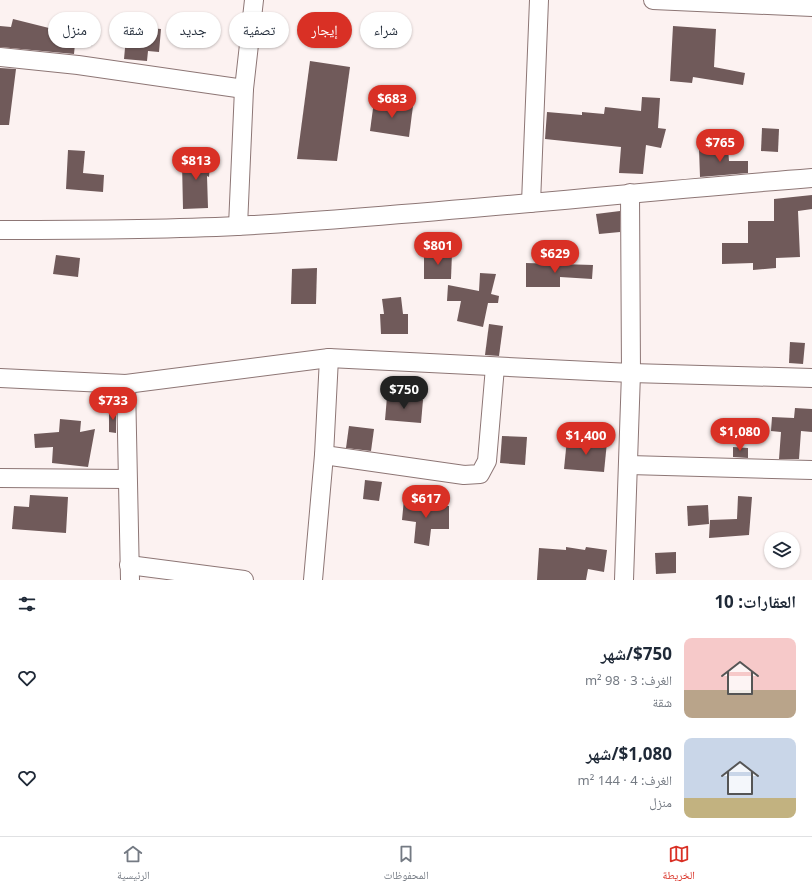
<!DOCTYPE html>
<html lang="ar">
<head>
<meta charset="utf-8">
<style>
  :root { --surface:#fff; --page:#f2f2f3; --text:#1f2937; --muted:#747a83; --line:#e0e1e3; --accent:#d93025 }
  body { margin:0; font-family:"Noto Sans","Noto Naskh Arabic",sans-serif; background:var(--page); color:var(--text); direction:rtl; height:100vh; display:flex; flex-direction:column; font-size:15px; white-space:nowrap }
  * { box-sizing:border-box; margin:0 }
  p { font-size:13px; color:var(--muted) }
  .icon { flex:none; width:22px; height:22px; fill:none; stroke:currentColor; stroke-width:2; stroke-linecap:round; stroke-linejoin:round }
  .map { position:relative; height:580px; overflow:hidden; direction:ltr }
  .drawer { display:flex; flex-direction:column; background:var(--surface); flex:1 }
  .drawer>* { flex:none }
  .banner { position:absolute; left:12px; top:12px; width:400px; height:36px; direction:rtl; display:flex; gap:8px }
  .buttons { position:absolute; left:764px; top:532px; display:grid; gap:8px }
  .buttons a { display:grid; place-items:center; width:36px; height:36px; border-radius:50%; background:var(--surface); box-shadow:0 1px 3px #0004; font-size:20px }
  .price { position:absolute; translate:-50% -34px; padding:0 9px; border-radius:14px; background:var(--accent); color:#fff; font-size:13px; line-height:26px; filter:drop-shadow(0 1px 2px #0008) }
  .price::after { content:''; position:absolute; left:50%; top:24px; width:12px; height:9px; margin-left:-6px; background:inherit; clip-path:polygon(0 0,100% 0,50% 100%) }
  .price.current { background:#222; color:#fff }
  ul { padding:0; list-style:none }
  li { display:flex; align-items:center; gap:12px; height:100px; padding:0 16px }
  li span { display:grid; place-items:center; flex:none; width:112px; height:80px; border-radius:8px; color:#555 }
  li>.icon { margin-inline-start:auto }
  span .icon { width:48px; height:48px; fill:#fffc; stroke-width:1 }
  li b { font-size:17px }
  h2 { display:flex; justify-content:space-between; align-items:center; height:48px; padding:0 16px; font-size:17px }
  .tag { padding:0 14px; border-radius:18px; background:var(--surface); box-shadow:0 1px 3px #0004; font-size:14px; line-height:36px }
  .tag.current { background:var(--accent); color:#fff }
  .tabs { display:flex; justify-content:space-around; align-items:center; height:56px; border-top:1px solid var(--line); background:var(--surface); font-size:11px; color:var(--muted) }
  .tabs a { display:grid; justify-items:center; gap:2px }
  .tabs .current { color:var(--accent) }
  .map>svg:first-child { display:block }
</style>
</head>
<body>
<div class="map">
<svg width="812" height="580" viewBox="0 0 812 580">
  <rect width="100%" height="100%" fill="#fcf2f1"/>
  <g fill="#705a5a">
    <polygon points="13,19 69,33 71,21 95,24 92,46 75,44 74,54 0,47 0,26 11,27"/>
    <polygon points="127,26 161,29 159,52 148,51 147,61 124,59"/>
    <polygon points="673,26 716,29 714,67 745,73 743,85 693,77 692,83 670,81"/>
    <polygon points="310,61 350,67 337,161 297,159"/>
    <polygon points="0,68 16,69 9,125 0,125"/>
    <polygon points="642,97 660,98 658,128 666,129 661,148 646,145 643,174 619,173 621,147 545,139 547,112 582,115 582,112 604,114 605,107 641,111"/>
    <polygon points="374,101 413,106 409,137 370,131"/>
    <polygon points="762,128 779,129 778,152 761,151"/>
    <polygon points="728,148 729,161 748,161 748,173 700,177 699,149"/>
    <polygon points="68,150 85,151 83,173 104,175 103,192 66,189"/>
    <polygon points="195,150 211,152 209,177 207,176 208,208 183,209 182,163 194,163"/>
    <polygon points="812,195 812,209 798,211 800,257 776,258 776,268 753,270 753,263 722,264 722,243 748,243 748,221 774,221 774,199"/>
    <polygon points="620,211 620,232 599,234 596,214"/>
    <polygon points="424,253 452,253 451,279 424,279"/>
    <polygon points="56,255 80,258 78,277 53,274"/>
    <polygon points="526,263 593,265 592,279 560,277 560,287 526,287"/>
    <polygon points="317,268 316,304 291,304 292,269"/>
    <polygon points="480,273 496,274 491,294 499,296 498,303 488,303 483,327 457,321 461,301 447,301 448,285 479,291"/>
    <polygon points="401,297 403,314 408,314 408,334 381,334 380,314 384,314 382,299"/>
    <polygon points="489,324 503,326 499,356 485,355"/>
    <polygon points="790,342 805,343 803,364 789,363"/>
    <polygon points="387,397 423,400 421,423 385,420"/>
    <polygon points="795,408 812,409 812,432 801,431 799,459 779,459 781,432 771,431 772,417 794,418"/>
    <polygon points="109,410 116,410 116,433 109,432"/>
    <polygon points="60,419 81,421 80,432 95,429 88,467 52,463 53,447 35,448 34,434 59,432"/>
    <polygon points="349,426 374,429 371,451 346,448"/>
    <polygon points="502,436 527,437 525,465 500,463"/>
    <polygon points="567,439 607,442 604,472 564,469"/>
    <polygon points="733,447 748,448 748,458 733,457"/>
    <polygon points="365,480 382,482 379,501 363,499"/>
    <polygon points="30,495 68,497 66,533 12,529 14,506 29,507"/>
    <polygon points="738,496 752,497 749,535 709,538 710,520 737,519"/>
    <polygon points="404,499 437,503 437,506 449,506 449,529 431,529 429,546 414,543 416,522 402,520"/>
    <polygon points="708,505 709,524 688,526 687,506"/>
    <polygon points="566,547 585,550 586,547 607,550 604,572 588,569 586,580 537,580 539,548 566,550"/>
    <polygon points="676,552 676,573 656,574 655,553"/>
  </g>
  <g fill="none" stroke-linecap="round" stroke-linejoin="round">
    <defs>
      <g id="minor">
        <polyline points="653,0 812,7"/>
        <polyline points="0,57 78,65 244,89"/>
        <polyline points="531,203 539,0"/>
        <polyline points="238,226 244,89 254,0"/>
        <path d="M0 230C79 230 158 230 237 226 429 215 620 193 812 178"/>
        <polyline points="0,378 126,384 329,358 631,373 812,378"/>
        <polyline points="126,384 130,580"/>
        <polyline points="324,455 464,475 480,474 487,461 495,367"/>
        <polyline points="629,465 812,470"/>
        <polyline points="0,478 127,479"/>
        <polyline points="129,565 244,580"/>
        <polyline points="313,580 324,455 329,358"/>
        <polyline points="624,580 631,373 630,193"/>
      </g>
    </defs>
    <use href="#minor" stroke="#8d7675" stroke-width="20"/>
    <use href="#minor" stroke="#fff" stroke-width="18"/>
  </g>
</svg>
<div class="buttons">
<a><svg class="icon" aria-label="layers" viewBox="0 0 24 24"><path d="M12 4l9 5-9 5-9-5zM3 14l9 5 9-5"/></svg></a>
</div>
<b class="price" style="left:392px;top:119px">$683</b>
<b class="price" style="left:720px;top:163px">$765</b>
<b class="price" style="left:196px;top:181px">$813</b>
<b class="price" style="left:438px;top:266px">$801</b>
<b class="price" style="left:555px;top:274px">$629</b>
<b class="price current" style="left:404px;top:410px">$750</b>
<b class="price" style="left:113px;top:421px">$733</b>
<b class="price" style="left:740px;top:452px">$1,080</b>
<b class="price" style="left:586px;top:456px">$1,400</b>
<b class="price" style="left:426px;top:519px">$617</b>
<div class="banner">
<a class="tag">شراء</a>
<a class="tag current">إيجار</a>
<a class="tag">تصفية</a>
<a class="tag">جديد</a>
<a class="tag">شقة</a>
<a class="tag">منزل</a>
</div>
</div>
<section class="drawer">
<h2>العقارات: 10<svg class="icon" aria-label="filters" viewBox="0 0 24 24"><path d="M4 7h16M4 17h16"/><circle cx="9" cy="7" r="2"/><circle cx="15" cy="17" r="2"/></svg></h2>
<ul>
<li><span style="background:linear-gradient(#f6c9c9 65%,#b9a48a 0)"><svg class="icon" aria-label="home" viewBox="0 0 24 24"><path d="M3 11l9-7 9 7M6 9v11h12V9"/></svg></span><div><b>$750/شهر</b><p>الغرف: 3 · 98 m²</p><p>شقة</p></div><svg class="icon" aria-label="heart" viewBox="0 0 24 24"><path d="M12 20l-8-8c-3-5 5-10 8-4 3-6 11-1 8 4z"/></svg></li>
<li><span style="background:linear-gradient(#c9d6e8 75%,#c2b280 0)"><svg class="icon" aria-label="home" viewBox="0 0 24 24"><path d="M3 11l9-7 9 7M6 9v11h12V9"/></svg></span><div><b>$1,080/شهر</b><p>الغرف: 4 · 144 m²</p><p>منزل</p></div><svg class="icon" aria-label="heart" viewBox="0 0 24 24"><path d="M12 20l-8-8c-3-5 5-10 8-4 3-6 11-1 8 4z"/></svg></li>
</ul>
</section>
<nav class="tabs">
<a class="current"><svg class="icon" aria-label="map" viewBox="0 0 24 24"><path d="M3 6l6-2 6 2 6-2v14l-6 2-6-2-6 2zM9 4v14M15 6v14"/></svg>الخريطة</a>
<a><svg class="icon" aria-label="saved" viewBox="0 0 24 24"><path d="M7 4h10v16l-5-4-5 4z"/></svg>المحفوظات</a>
<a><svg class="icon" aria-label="home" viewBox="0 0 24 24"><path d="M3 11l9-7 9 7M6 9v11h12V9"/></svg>الرئيسية</a>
</nav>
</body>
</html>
